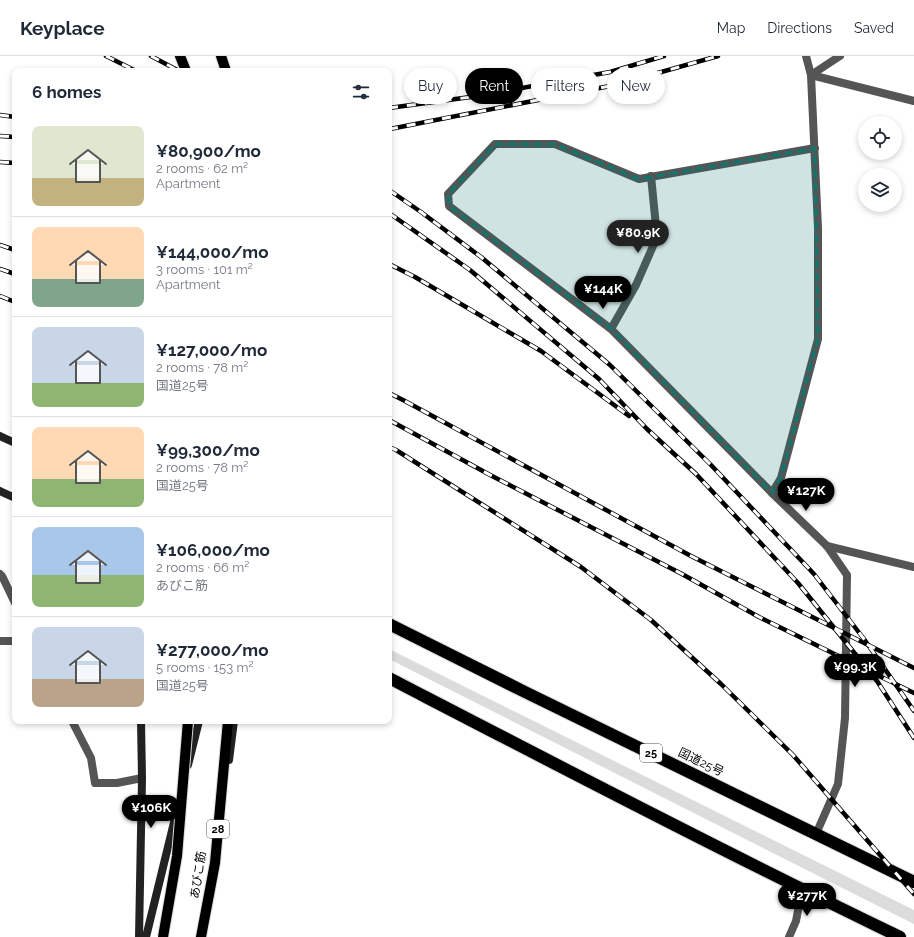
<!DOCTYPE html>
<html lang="en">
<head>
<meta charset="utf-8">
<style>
  :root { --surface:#fff; --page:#f2f2f3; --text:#1f2937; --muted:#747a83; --line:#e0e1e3; --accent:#000 }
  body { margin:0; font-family:Raleway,"Noto Sans JP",sans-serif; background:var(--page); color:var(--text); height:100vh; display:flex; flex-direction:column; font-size:15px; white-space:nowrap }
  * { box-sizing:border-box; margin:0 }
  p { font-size:13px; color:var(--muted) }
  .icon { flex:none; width:22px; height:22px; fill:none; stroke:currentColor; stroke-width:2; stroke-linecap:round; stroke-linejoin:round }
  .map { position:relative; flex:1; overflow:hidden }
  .details { position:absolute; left:12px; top:12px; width:380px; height:656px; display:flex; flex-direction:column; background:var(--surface); border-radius:8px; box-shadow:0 2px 6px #0003 }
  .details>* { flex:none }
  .guide { position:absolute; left:404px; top:12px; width:380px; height:36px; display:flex; gap:8px }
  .controls { position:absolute; left:858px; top:60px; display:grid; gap:8px }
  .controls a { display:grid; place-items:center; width:44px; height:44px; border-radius:50%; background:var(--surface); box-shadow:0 2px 6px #0003; font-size:20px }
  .price { position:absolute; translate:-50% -34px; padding:0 9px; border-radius:14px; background:var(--accent); color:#fff; font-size:13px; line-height:26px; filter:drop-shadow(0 1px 2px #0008) }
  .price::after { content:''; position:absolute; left:50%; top:24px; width:12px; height:9px; margin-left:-6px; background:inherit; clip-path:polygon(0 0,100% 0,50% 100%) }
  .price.selected { background:#222; color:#fff }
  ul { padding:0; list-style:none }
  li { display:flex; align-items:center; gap:12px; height:100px; padding:0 20px }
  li+li { border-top:1px solid var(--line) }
  li span { display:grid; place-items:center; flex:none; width:112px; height:80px; border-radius:8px; color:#555 }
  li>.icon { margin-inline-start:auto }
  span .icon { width:48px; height:48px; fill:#fffc; stroke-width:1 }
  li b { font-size:17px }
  h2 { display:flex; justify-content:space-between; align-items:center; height:48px; padding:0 20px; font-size:17px }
  .tag { padding:0 14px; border-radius:18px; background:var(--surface); box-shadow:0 2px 6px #0003; font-size:14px; line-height:36px }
  .tag.selected { background:var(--accent); color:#fff }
  header { display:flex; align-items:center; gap:24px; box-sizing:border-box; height:56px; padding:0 20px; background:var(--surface); border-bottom:1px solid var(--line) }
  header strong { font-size:19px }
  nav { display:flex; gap:22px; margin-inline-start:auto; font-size:14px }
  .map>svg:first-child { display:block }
</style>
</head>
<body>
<header>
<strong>Keyplace</strong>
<nav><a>Map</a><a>Directions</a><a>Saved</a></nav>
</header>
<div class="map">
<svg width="914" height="881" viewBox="0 0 914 881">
  <rect width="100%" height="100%" fill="#fff"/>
  <polygon fill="#dcdcdc" points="389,593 914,854 914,868 882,852 389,603"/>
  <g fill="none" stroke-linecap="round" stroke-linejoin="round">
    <defs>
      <g id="primary">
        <polyline points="180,0 186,15"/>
        <polyline points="221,0 226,15"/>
        <polyline points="201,881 215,807 228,665"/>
      </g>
      <g id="highway">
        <polyline points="389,568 525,636 914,826"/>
        <path d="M389 622C559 710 728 798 900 881"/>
      </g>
    </defs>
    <use href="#primary" stroke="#dbdbdb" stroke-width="12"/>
    <use href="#highway" stroke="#dbdbdb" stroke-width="14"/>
    <polyline stroke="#555" stroke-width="8" points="0,585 15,585"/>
    <g stroke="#555" stroke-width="8">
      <polyline points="806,0 811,19 914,45"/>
      <polyline points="815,92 639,123 555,88 495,88 448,138 449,150 611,273 772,437 781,422 818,283 818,172 811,19 840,0"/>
      <polyline points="611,273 636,229 657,181 651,120"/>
      <polyline points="772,437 827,490 847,519 845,662 838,728 816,778"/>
      <polyline points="827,490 914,511"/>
      <polyline points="0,518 2,520 15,547"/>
      <polyline points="72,665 91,702 95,727 117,727 142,722"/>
      <polyline points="789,881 796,865 802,833"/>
    </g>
    <g stroke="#222" stroke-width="8">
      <polyline points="0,380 15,387"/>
      <polyline points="0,435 15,442"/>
      <polyline points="229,704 234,665"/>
      <polyline points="188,709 199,665"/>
      <polyline points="139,881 142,722 141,665"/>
      <polyline points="146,881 178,750"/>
    </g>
    <use href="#primary" stroke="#000" stroke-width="10"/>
    <use href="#highway" stroke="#000" stroke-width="12"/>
    <defs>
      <g id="rail">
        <polyline points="106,0 136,15"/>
        <polyline points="151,0 179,15"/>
        <polyline points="389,52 478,40 610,16 664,0"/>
        <polyline points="0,59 15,61"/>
        <polyline points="389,73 395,72 615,29 718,0"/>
        <polyline points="0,80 15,81"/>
        <polyline points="0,106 15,107"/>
        <polyline points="389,134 421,156 481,201 610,309 711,409 814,518 864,583 914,655"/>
        <polyline points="389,157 470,214 599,323 647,373 696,418 798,527 877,625 914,682"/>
        <polyline points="0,189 15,194"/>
        <polyline points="389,208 415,221 541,295 629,360"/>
        <polyline points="0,213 15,218"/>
        <polyline points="0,240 15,246"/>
        <polyline points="389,337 403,344 691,500 914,612"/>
        <polyline points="389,364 492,420 682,518 759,561 914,637"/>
        <polyline points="389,391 396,394 581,511 651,564 721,628 793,699 914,838"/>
      </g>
    </defs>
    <use href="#rail" stroke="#000" stroke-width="4.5"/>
    <use href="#rail" stroke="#fff" stroke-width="3" stroke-dasharray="9" stroke-linecap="butt"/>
    <defs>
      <polyline id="primary-bridge" points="163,881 177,800 188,665"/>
    </defs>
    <use href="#primary-bridge" stroke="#dbdbdb" stroke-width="12" stroke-linecap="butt"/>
    <use href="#primary-bridge" stroke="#000" stroke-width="10"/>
  </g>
  <path fill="#0f766e" fill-opacity="0.2" stroke="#0f766e" stroke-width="3" stroke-dasharray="8 5" stroke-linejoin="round" d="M495 88H555L639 123 815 92 818 283 781 422 772 437 611 273 449 150 448 138Z"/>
  <g text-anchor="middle" stroke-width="3" stroke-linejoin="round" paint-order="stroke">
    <g fill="#fff" stroke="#4c4c4c" stroke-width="1">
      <rect x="640" y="688" width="22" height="18" rx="3"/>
      <rect x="207" y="764" width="22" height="18" rx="3"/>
    </g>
    <g font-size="11" font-weight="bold" fill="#000">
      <text x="651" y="701">25</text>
      <text x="218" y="777">28</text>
    </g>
    <g font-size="12" fill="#000" stroke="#fff">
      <text transform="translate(701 706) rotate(26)" y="4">国道25号</text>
      <text transform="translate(198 819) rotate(-81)" y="4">あびこ筋</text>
    </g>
  </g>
</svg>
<div class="controls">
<a><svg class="icon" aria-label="locate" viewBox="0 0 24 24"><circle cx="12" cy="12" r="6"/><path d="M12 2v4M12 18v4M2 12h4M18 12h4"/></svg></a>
<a><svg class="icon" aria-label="layers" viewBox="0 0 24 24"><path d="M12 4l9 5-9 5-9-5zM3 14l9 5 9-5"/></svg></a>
</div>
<b class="price selected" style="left:638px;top:198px">¥80.9K</b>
<b class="price" style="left:603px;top:254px">¥144K</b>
<b class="price" style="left:806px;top:456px">¥127K</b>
<b class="price" style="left:855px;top:632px">¥99.3K</b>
<b class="price" style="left:151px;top:773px">¥106K</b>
<b class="price" style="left:807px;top:861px">¥277K</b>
<div class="guide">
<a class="tag">Buy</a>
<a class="tag selected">Rent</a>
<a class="tag">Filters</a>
<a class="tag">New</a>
</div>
<section class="details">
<h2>6 homes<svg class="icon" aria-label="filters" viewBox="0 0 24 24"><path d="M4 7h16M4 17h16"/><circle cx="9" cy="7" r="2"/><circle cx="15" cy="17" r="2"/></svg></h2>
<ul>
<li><span style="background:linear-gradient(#dfe7d0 65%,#c2b280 0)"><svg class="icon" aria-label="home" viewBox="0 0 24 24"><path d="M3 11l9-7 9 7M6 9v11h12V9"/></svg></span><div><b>¥80,900/mo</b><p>2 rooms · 62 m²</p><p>Apartment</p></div></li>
<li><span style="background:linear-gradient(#ffd9b3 65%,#7fa58c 0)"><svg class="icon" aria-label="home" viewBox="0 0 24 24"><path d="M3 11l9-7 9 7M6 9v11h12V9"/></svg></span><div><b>¥144,000/mo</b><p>3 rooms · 101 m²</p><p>Apartment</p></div></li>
<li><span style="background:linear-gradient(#c9d6e8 70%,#8fb573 0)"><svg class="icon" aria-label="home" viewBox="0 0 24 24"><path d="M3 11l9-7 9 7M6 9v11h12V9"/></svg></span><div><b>¥127,000/mo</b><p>2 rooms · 78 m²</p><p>国道25号</p></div></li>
<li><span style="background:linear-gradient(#ffd9b3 65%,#8fb573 0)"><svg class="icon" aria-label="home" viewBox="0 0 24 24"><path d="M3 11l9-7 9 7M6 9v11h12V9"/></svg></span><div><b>¥99,300/mo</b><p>2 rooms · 78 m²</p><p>国道25号</p></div></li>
<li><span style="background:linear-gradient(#a9c7e8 60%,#8fb573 0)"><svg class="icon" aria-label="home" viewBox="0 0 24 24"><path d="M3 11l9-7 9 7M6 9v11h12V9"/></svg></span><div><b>¥106,000/mo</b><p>2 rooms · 66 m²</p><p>あびこ筋</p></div></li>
<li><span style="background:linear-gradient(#c9d6e8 65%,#b9a48a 0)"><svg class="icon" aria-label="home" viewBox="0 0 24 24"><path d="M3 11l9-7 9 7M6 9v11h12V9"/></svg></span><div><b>¥277,000/mo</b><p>5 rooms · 153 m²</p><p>国道25号</p></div></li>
</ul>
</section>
</div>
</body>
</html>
